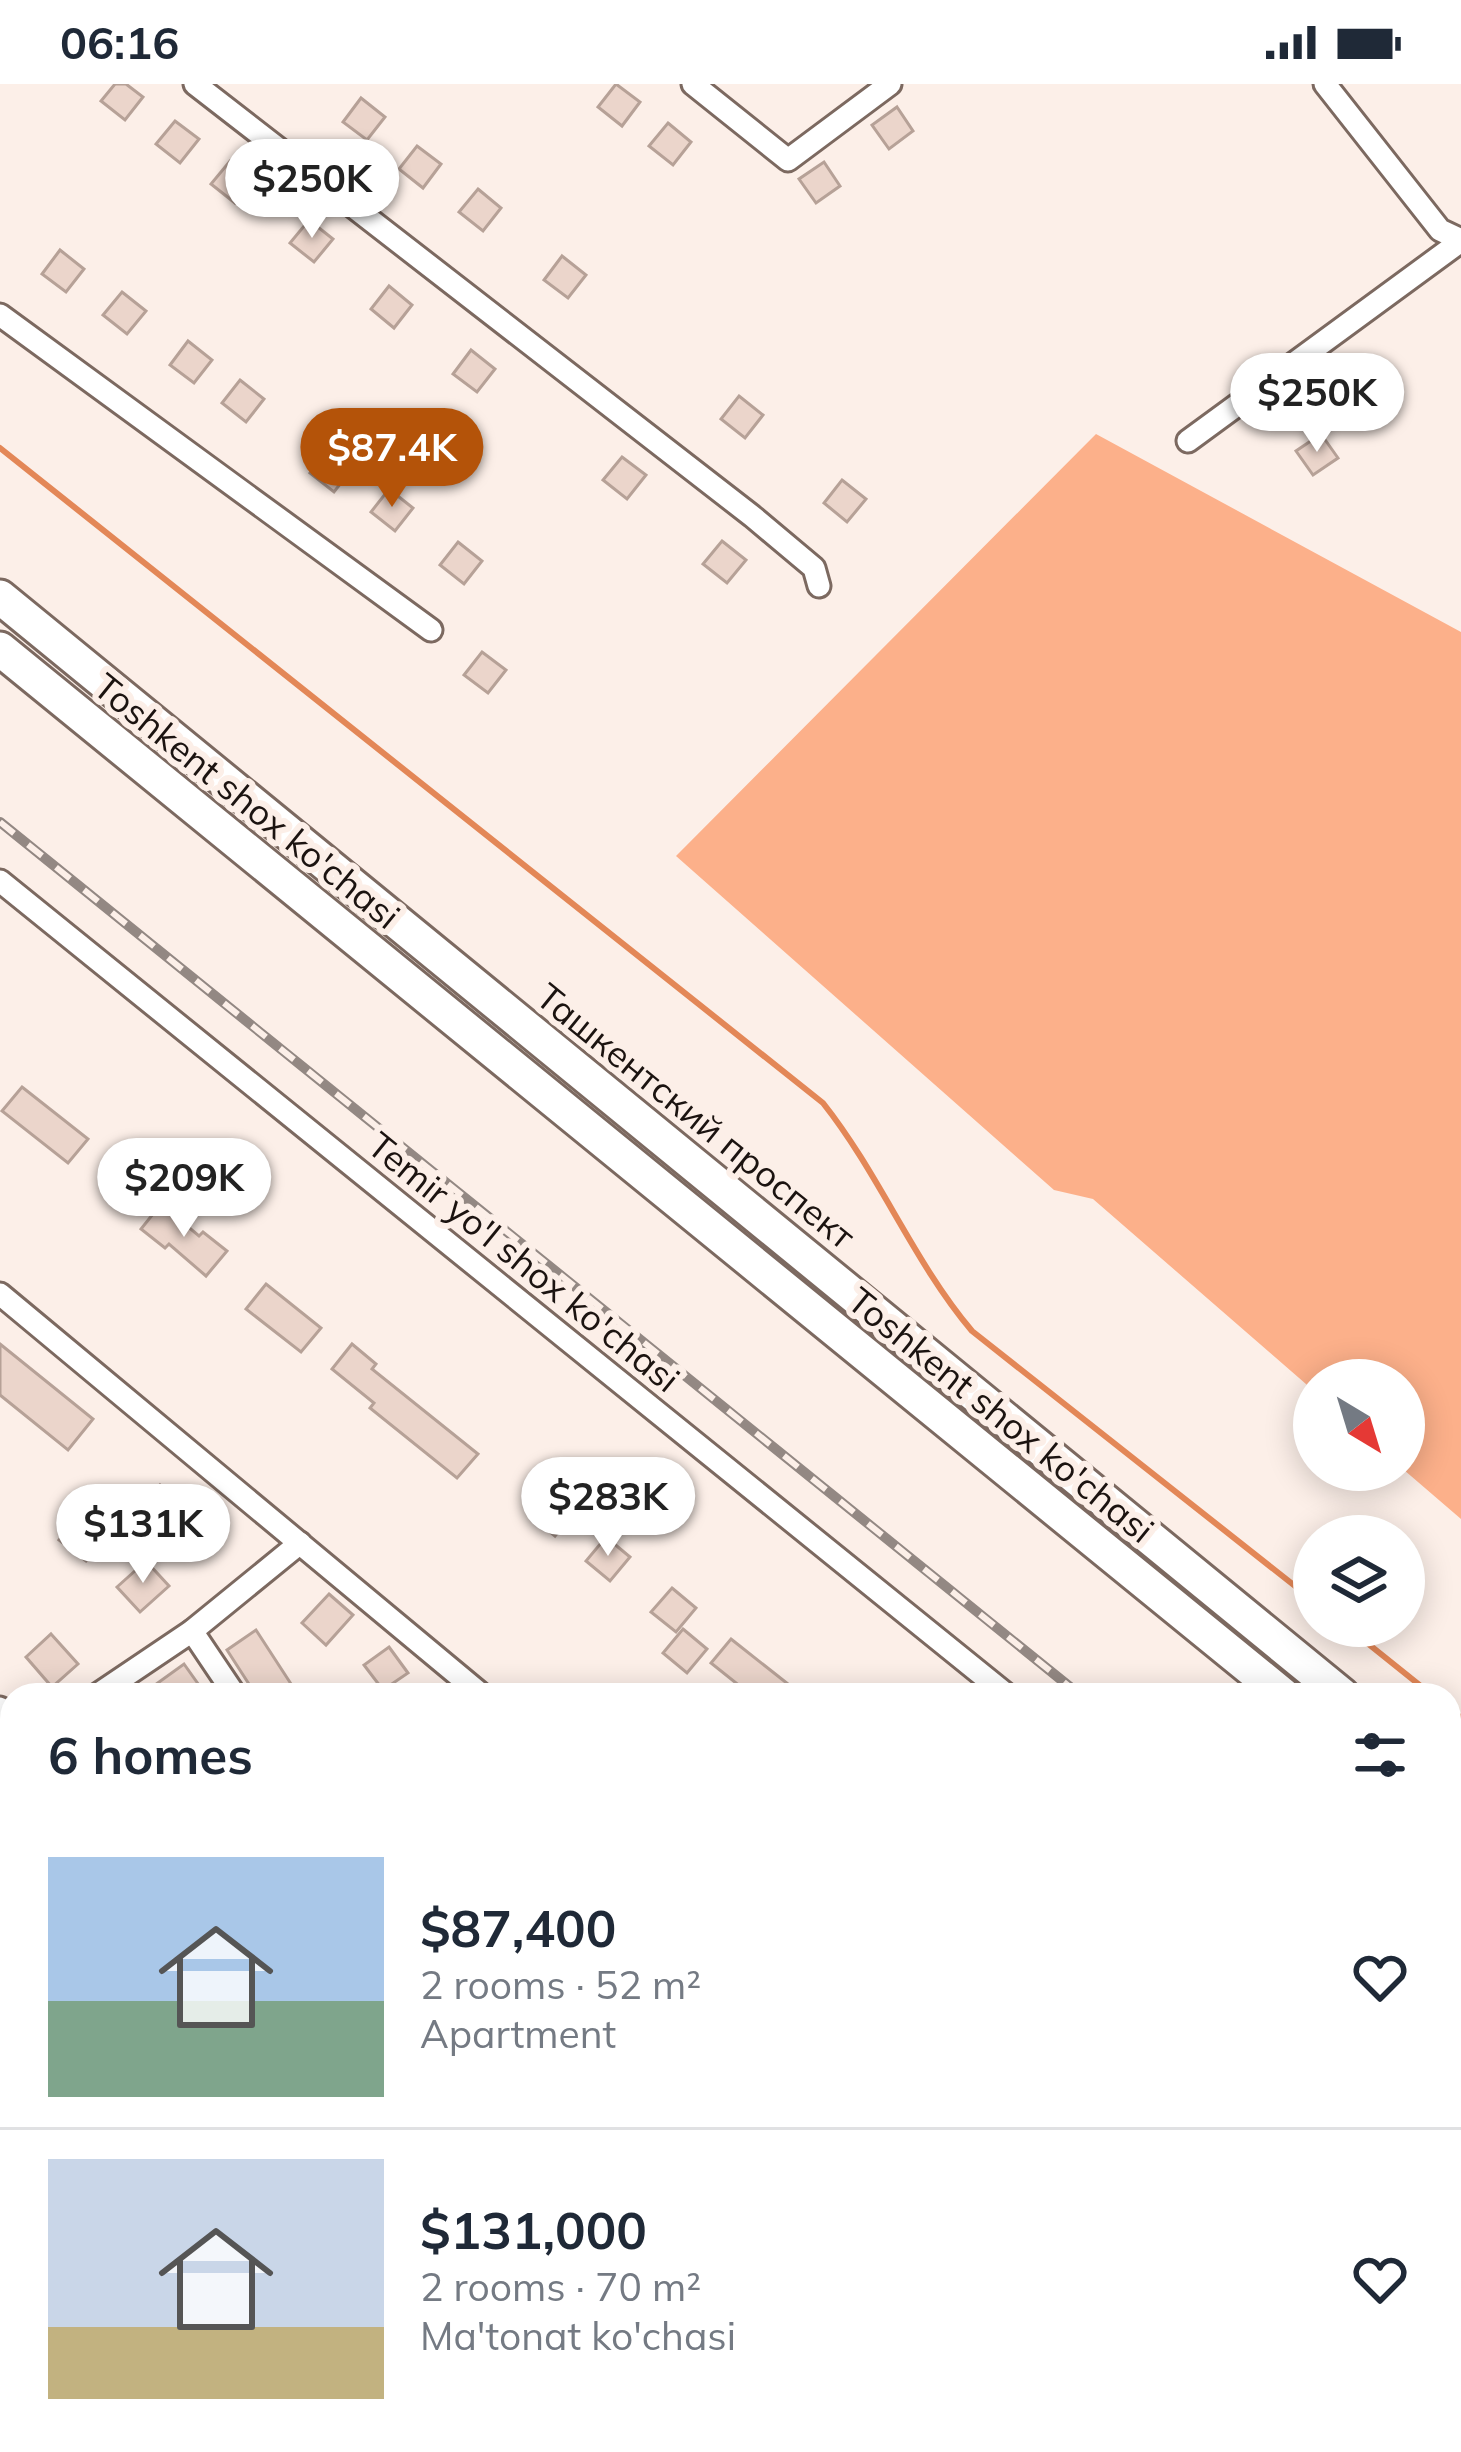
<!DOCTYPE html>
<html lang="en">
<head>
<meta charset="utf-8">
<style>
  :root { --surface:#fff; --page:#f2f2f3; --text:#1f2937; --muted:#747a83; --line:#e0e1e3; --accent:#b45309 }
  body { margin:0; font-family:Mulish,sans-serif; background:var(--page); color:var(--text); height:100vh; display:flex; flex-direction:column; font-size:45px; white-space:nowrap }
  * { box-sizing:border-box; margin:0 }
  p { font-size:39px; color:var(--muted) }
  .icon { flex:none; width:66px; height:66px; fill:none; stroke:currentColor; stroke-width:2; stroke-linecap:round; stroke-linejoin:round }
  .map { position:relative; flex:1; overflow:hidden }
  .sheet { position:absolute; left:0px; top:1599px; width:1461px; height:771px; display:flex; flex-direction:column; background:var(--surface); border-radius:36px 36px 0 0; box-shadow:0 6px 30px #0003 }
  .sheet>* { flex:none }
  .needle { width:78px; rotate:142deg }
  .tools { position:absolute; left:1293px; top:1275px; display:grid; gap:24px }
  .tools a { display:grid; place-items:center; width:132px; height:132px; border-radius:50%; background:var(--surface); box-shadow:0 6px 30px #0003; font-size:60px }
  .price { position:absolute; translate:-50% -102px; padding:0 27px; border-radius:42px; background:#fff; color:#222; font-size:39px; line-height:78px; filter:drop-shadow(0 3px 6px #0008) }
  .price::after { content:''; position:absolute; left:50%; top:72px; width:36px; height:27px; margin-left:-18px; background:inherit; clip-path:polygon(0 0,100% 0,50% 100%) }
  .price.active { background:var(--accent); color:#fff }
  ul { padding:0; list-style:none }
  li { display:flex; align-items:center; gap:36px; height:300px; padding:0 48px }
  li+li { border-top:3px solid var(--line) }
  li span { display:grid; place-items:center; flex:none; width:336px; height:240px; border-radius:0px; color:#555 }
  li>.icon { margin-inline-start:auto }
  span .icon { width:144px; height:144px; fill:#fffc; stroke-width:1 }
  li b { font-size:51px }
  h2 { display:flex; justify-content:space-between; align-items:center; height:144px; padding:0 48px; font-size:51px }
  .status { display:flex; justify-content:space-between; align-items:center; height:84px; padding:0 60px; background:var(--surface); direction:ltr }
  .status svg { height:33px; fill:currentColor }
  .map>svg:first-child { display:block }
</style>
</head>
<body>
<div class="status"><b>06:16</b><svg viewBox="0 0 49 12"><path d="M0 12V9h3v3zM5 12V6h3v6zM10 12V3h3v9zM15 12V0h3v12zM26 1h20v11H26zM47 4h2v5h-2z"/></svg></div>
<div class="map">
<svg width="1461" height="2368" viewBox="0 0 1461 2368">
  <rect width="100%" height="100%" fill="#fcefe8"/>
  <polygon fill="#fcb08a" points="1096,350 1461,548 1461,1435 1404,1386 1404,1296 1314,1296 1314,1307 1093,1115 1054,1106 676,772"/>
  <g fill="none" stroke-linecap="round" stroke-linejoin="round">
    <g stroke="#e38757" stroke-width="6">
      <path d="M0 364 823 1019C880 1091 913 1177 972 1247L1314 1517"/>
      <polyline points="1346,1542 1432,1611"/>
      <polyline points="1449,1624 1461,1634"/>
    </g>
  </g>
  <g fill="#ebd5cb" stroke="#b6a197" stroke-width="3">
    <polygon points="115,0 126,0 143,13 125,36 101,17"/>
    <polygon points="616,0 640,18 622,42 598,23"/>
    <polygon points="361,14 385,33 367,56 343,38"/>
    <polygon points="897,23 913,47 889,65 872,41"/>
    <polygon points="175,37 199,55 180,79 156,60"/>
    <polygon points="668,39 691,58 673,81 649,62"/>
    <polygon points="417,62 441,80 423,104 399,85"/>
    <polygon points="230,77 253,95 235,119 211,100"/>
    <polygon points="824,78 840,102 816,119 799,95"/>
    <polygon points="478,105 501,124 483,147 459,128"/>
    <polygon points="309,136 333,155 314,178 290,159"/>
    <polygon points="60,166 84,185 66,208 42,190"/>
    <polygon points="562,172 586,191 568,214 544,196"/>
    <polygon points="389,202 412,221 394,244 371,225"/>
    <polygon points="122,208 146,227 127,250 103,231"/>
    <polygon points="188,257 212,276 194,299 170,281"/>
    <polygon points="471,266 495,285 477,308 453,290"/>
    <polygon points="240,296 264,315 246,338 222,319"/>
    <polygon points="739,312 763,331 745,354 721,335"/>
    <polygon points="1321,350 1338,374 1313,391 1296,367"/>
    <polygon points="328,366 352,385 334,408 310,389"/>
    <polygon points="622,373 646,391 627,415 603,396"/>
    <polygon points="842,396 866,415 847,438 824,419"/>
    <polygon points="389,405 413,424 395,447 371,428"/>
    <polygon points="722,457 746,476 727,499 703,480"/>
    <polygon points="458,458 482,477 464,500 440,481"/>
    <polygon points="482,568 506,586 488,609 464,591"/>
    <polygon points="22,1003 88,1055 68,1079 2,1027"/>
    <polygon points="161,1120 199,1152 203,1148 227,1167 206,1192 169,1160 165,1164 141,1145"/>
    <polygon points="266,1200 321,1244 301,1268 246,1225"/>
    <polygon points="0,1260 93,1335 68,1366 0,1311"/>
    <polygon points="352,1260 376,1280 372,1285 478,1370 457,1394 370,1324 374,1319 332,1285"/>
    <polygon points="160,1401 184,1425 158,1454 133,1430"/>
    <polygon points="551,1408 575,1427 555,1452 531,1432"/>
    <polygon points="84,1425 111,1446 86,1477 59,1456"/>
    <polygon points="606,1453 630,1473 610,1497 586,1477"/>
    <polygon points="146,1477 169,1502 140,1528 117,1503"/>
    <polygon points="672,1504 696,1524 676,1548 651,1528"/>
    <polygon points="329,1510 353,1531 326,1561 302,1539"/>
    <polygon points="683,1545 707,1565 687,1589 663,1569"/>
    <polygon points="256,1546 293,1603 280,1611 256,1611 227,1566"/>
    <polygon points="51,1550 78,1580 52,1603 26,1573"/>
    <polygon points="731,1555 788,1600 779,1611 751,1611 711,1579"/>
    <polygon points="389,1563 408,1589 383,1606 364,1581"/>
    <polygon points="184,1580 206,1611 141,1611"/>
  </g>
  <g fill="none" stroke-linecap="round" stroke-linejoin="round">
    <defs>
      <g id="minor">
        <polyline points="195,0 752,432 814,484 819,502"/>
        <polyline points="693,0 788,76 890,0"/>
        <polyline points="1325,0 1440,146 1461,156"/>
        <polyline points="0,231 431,546"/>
        <polyline points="1188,357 1461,157"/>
        <polyline points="0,797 1007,1611"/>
        <polyline points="0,1210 482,1611"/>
        <polyline points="192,1547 235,1611"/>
        <polyline points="97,1611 192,1547 300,1459"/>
        <polyline points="0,1624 12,1641"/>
        <polyline points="0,1656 12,1654"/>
        <polyline points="1449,1969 1461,1978"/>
        <polyline points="0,2040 12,2057"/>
        <polyline points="210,2358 216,2368"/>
        <polyline points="466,2358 473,2368"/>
        <polyline points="1308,2358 1316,2368"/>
        <polyline points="421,2368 436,2358"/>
        <polyline points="598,2368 612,2358"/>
      </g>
      <g id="trunk">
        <polyline points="0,513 1342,1611"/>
        <polyline points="0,565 1283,1611"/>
        <polyline points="1449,1698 1461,1708"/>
        <polyline points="1449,1747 1461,1756"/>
      </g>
    </defs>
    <use href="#minor" stroke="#7c6960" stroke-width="27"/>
    <use href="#trunk" stroke="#7c6960" stroke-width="39"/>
    <use href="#minor" stroke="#fff" stroke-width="21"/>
    <use href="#trunk" stroke="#fff" stroke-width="33"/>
    <defs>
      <g id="rail">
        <polyline points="0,738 1080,1611"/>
        <polyline points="1449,1909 1461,1919"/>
      </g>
    </defs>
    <use href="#rail" stroke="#938883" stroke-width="10"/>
    <use href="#rail" stroke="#fcefe8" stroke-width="6" stroke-dasharray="18" stroke-linecap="butt"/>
  </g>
  <g text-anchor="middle" stroke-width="12" stroke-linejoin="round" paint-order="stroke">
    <g font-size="36" fill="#1b1310" stroke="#fcefe8">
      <text transform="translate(247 717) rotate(39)" y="13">Toshkent shox ko'chasi</text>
      <text transform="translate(696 1032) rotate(39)" y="13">Ташкентский проспект</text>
      <text transform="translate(524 1178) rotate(39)" y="13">Temir yo'l shox ko'chasi</text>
      <text transform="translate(1001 1331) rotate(39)" y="13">Toshkent shox ko'chasi</text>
    </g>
  </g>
</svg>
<div class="tools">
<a><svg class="needle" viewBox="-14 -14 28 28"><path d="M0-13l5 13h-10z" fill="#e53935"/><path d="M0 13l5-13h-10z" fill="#747a83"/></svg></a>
<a><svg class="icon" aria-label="layers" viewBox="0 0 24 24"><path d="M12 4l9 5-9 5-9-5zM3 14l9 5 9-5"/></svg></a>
</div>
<b class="price" style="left:312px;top:157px">$250K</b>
<b class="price" style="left:1317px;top:371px">$250K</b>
<b class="price active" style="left:392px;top:426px">$87.4K</b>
<b class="price" style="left:184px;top:1156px">$209K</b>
<b class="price" style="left:608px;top:1475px">$283K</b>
<b class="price" style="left:143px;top:1502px">$131K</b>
<section class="sheet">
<h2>6 homes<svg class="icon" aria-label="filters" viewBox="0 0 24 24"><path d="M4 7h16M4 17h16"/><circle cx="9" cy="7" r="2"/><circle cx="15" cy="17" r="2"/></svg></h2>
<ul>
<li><span style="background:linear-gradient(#a9c7e8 60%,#7fa58c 0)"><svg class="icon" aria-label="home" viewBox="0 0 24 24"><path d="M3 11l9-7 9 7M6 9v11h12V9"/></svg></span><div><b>$87,400</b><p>2 rooms · 52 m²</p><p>Apartment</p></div><svg class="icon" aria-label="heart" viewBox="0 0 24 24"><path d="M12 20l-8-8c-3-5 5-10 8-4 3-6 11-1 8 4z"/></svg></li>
<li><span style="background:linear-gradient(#c9d6e8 70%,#c2b280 0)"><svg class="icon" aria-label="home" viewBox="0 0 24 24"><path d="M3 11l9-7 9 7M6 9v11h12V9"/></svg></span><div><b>$131,000</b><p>2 rooms · 70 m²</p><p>Ma'tonat ko'chasi</p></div><svg class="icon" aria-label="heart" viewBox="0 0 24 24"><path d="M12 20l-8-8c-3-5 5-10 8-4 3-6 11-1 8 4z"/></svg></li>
</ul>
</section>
</div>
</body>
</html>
